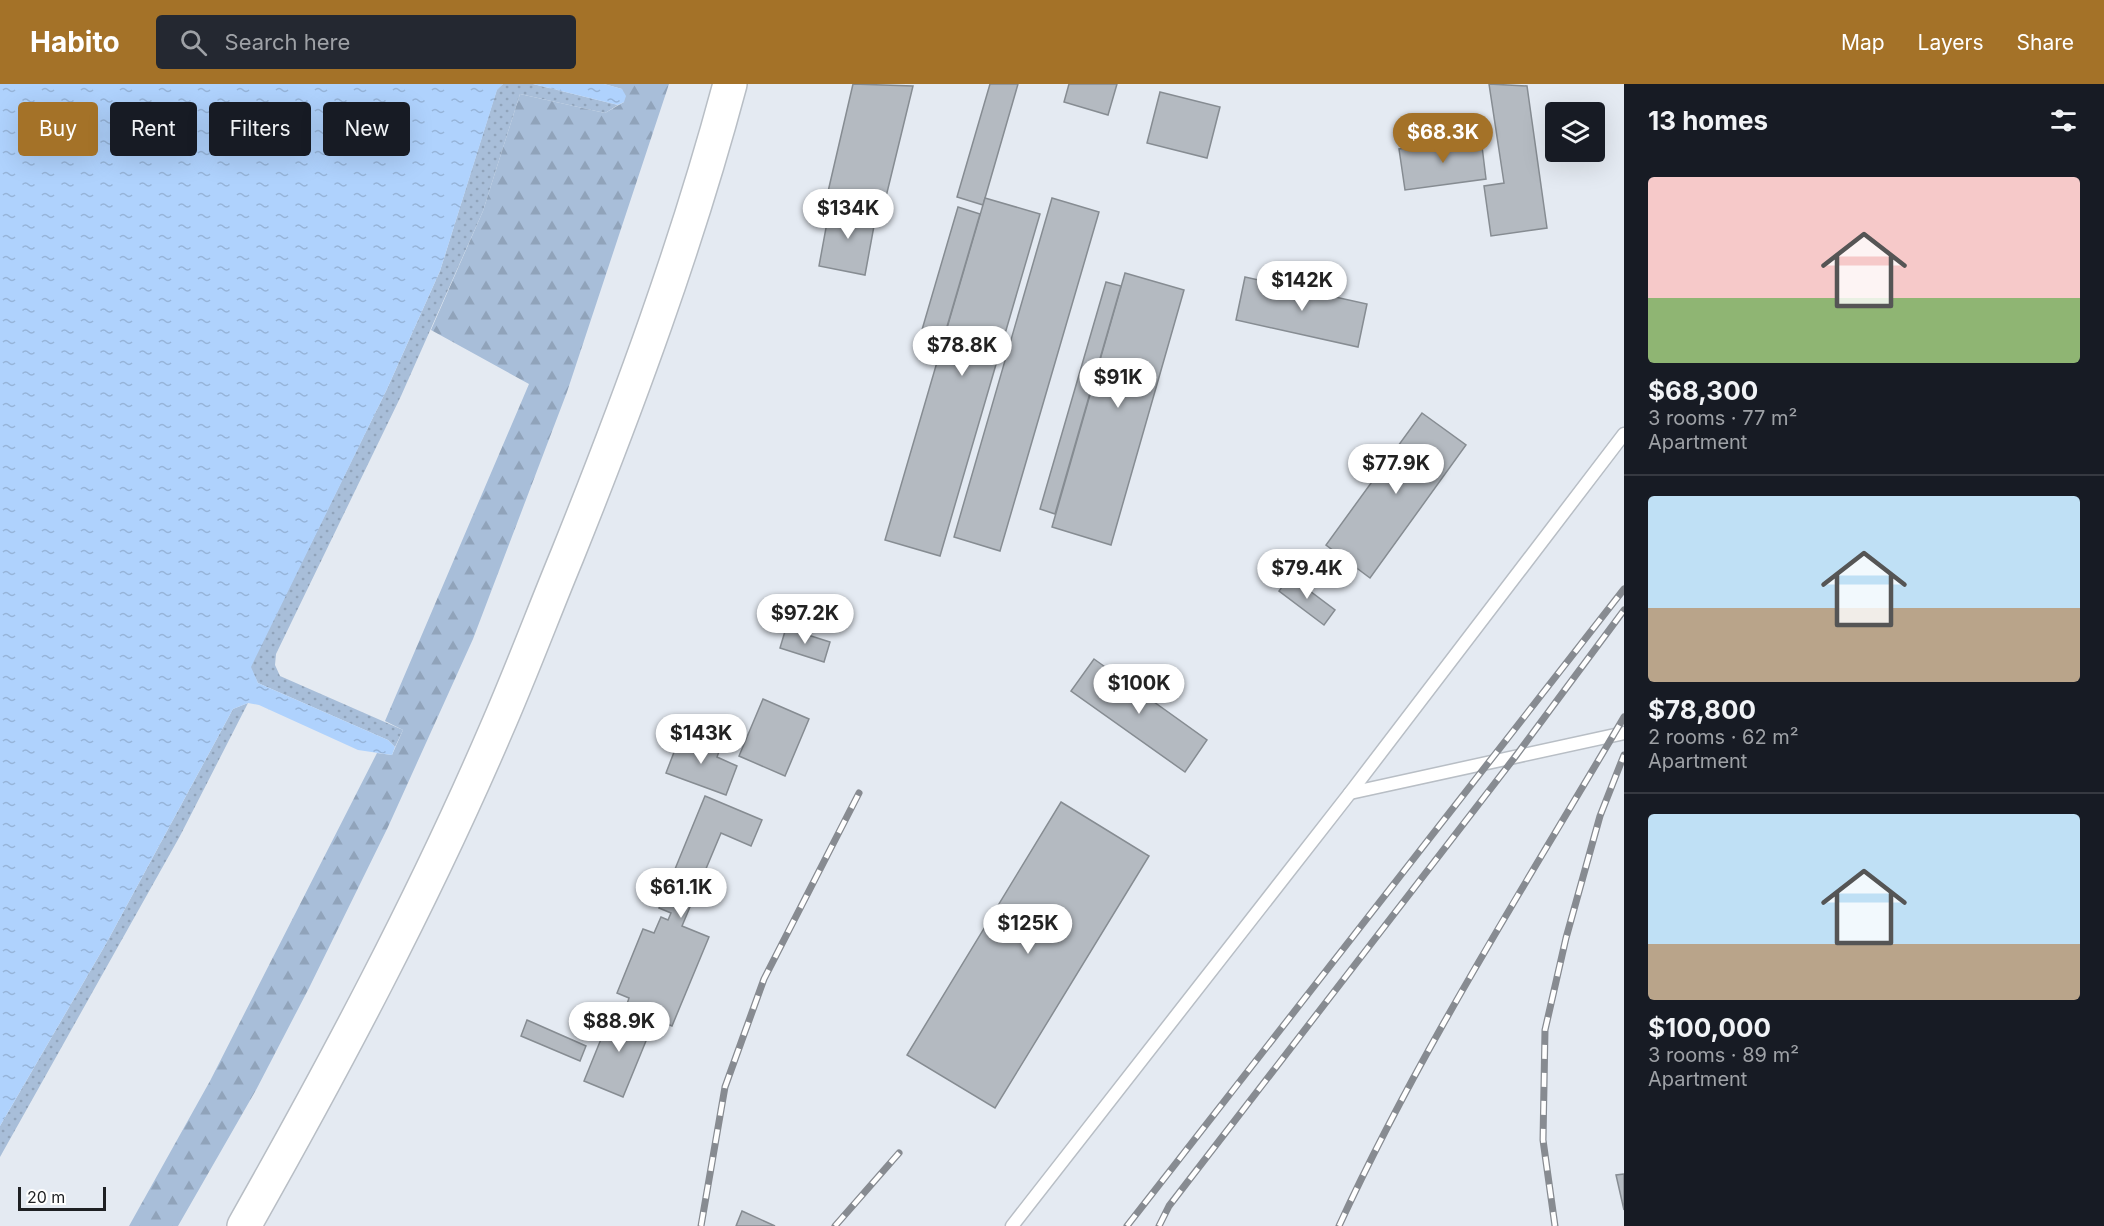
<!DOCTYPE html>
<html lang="en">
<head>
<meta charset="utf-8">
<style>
  :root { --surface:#171b24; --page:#242831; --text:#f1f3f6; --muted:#9ea1a6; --line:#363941; --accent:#a47228 }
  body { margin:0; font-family:Inter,sans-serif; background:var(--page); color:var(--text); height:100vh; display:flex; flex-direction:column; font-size:22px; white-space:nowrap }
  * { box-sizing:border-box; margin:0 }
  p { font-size:20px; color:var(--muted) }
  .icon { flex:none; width:33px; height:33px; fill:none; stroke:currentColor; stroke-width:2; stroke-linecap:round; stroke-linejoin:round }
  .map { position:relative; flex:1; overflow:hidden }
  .drawer { display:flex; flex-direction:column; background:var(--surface); width:480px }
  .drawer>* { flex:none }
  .hud { position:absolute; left:18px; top:18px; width:570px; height:54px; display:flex; gap:12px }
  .buttons { position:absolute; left:1545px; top:18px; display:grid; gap:12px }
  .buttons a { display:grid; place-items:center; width:60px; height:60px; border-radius:6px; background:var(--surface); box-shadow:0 6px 24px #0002; font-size:30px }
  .scale { position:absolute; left:18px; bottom:15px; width:88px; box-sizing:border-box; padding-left:6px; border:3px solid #1e2023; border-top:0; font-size:16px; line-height:21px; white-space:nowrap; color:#1e2023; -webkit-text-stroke:4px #fff; paint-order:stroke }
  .price { position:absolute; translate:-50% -51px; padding:0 14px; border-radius:21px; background:#fff; color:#222; font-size:20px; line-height:39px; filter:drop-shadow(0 2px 3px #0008) }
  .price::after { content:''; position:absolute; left:50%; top:36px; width:18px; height:14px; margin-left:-9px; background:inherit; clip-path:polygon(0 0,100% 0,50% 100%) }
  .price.selected { background:var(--accent); color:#fff }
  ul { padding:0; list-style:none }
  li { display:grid; align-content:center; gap:12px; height:318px; padding:0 24px }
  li+li { border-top:2px solid var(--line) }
  li span { display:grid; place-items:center; height:186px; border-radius:6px; color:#555 }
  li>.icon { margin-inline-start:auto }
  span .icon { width:108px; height:108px; fill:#fffc; stroke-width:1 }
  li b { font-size:26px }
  h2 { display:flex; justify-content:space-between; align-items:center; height:72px; padding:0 24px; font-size:26px }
  .tag { padding:0 21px; border-radius:6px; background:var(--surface); box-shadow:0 6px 24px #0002; font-size:21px; line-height:54px }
  .tag.selected { background:var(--accent); color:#fff }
  header { display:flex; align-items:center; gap:36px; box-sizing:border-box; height:84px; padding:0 30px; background:var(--accent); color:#fff }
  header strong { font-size:28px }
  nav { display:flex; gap:33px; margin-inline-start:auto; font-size:21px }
  .search { width:420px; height:54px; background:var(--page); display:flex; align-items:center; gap:15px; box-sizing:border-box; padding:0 21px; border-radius:6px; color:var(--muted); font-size:22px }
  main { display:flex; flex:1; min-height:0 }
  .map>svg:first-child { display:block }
</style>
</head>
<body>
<header>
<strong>Habito</strong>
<div class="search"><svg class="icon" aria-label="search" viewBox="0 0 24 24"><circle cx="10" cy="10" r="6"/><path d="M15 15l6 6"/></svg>Search here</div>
<nav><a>Map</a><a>Layers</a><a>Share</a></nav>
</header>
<main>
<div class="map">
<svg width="1624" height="1142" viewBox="0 0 1624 1142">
  <defs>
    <pattern id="grass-dots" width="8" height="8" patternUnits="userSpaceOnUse" patternTransform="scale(1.5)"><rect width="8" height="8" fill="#a8bed9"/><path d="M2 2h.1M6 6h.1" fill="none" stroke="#90a3ba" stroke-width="1.8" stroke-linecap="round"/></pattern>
    <pattern id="forest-firs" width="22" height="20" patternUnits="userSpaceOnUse" patternTransform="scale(1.5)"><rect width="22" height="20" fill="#a8bed9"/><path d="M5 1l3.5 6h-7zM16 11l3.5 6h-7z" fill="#90a3ba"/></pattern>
    <pattern id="water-ripples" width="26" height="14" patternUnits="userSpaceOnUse" patternTransform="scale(1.5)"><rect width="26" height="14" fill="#afd2fd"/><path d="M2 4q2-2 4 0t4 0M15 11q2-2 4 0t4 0" fill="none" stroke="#96b4d9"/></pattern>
  </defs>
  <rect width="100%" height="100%" fill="#e4eaf2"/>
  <g fill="url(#grass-dots)">
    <polygon points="503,0 533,0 618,21 605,29 520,10 483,127 401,312 276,570 275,581 280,592 403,646 395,663 388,656 258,599 250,583 387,305 440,187 497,5"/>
    <polygon points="248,619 180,752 0,1073 0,1042 107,858 233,625"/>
  </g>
  <polygon fill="url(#forest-firs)" points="604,0 669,0 567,308 473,555 388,743 309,904 256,1006 178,1142 129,1142 210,997 377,669 392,671 403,646 385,637 529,300 431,246 483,127 520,10 605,29 624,18 622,5"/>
  <g fill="url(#water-ripples)">
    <polygon points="0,0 503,0 497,6 440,187 387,305 251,583 258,599 388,656 395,663 392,671 358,666 259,621 248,619 233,625 107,858 0,1042"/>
    <polygon points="533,0 604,0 622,5 626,12 624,18 618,21"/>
  </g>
  <g fill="#b4bac1" stroke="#868c92" stroke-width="1.5">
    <polygon points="853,0 913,2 883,125 827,112"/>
    <polygon points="990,0 1018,0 983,121 957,113"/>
    <polygon points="1069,0 1117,0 1108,31 1064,18"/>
    <polygon points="1489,0 1527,2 1547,144 1491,152 1484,102 1504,99"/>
    <polygon points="1160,8 1220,23 1207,74 1147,59"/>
    <polygon points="1481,54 1486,95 1405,106 1399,65"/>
    <polygon points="985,114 1040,130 940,472 885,456"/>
    <polygon points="1052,114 1099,128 1000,467 954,453"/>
    <polygon points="830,122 876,131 865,191 819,182"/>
    <polygon points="958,123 980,130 941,263 919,256"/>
    <polygon points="1125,189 1184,206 1111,461 1052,443"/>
    <polygon points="1245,193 1367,220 1358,263 1236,236"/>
    <polygon points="1106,198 1121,202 1055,430 1040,425"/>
    <polygon points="1422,329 1466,361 1370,494 1326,461"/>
    <polygon points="1290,492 1335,526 1324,541 1279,507"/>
    <polygon points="786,544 830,558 824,578 780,564"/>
    <polygon points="1094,575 1207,656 1185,688 1071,607"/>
    <polygon points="763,615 809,635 785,692 739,672"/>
    <polygon points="681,650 720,665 717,673 737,682 726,711 666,689"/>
    <polygon points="705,712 762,736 751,762 721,749 682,842 709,853 672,942 626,923 629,914 617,909 643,845 654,849 661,833 668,836 671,829 659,824"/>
    <polygon points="1061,718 1149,772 995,1024 907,971"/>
    <polygon points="630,925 655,935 623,1013 584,997 610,933 624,939"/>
    <polygon points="527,936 586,962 580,977 521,952"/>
    <polygon points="1624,1090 1624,1126 1616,1091"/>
    <polygon points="742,1127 775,1142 736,1142"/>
  </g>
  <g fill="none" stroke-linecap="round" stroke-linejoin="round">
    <defs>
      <g id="lane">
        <polyline points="1350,709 1624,649"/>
        <polyline points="1012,1142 1350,709 1624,350"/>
      </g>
      <path id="highway" d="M244 1142C335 981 423 816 496 646 521 589 543 530 567 472 629 318 687 161 730 0"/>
    </defs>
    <use href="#lane" stroke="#b8bec5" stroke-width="15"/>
    <use href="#highway" stroke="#b8bec5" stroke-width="36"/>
    <use href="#lane" stroke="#fff" stroke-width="12"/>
    <use href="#highway" stroke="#fff" stroke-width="33"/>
    <defs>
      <g id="rail">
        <polyline points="701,1142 725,1003 764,895 859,709"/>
        <polyline points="835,1142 899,1069"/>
        <polyline points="1127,1142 1624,505"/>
        <polyline points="1159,1142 1169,1122 1515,673 1624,526"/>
        <path d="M1339 1142C1420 966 1526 800 1624 633"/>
        <polyline points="1555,1142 1543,1056 1545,946 1566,854 1600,732 1624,671"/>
      </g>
    </defs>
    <use href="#rail" stroke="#878b91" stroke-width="7"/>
    <use href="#rail" stroke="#fff" stroke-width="4.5" stroke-dasharray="14" stroke-linecap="butt"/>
  </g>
</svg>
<div class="buttons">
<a><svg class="icon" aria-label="layers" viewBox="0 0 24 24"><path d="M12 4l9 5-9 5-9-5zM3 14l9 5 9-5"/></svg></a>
</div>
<div class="scale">20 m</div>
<b class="price selected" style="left:1443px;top:80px">$68.3K</b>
<b class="price" style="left:848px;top:156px">$134K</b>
<b class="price" style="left:1302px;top:228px">$142K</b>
<b class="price" style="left:962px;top:293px">$78.8K</b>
<b class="price" style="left:1118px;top:325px">$91K</b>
<b class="price" style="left:1396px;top:411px">$77.9K</b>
<b class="price" style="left:1307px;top:516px">$79.4K</b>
<b class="price" style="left:805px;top:561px">$97.2K</b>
<b class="price" style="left:1139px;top:631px">$100K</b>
<b class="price" style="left:701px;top:681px">$143K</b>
<b class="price" style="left:681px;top:835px">$61.1K</b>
<b class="price" style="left:1028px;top:871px">$125K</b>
<b class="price" style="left:619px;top:969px">$88.9K</b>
<div class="hud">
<a class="tag selected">Buy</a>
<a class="tag">Rent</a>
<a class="tag">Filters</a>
<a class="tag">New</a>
</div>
</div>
<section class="drawer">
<h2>13 homes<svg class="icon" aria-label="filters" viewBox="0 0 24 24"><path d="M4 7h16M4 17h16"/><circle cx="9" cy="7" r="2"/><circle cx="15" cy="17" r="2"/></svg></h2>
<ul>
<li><span style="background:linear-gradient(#f6c9c9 65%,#8fb573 0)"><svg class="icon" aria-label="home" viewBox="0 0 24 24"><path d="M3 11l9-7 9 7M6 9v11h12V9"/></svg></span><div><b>$68,300</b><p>3 rooms · 77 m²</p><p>Apartment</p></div></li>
<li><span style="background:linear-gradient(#bfe0f5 60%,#b9a48a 0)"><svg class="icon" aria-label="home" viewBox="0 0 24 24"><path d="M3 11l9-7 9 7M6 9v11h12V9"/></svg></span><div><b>$78,800</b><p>2 rooms · 62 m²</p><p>Apartment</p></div></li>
<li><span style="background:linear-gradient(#bfe0f5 70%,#b9a48a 0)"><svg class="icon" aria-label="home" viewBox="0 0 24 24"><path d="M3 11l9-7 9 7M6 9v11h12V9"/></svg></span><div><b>$100,000</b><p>3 rooms · 89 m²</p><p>Apartment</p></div></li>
</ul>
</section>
</main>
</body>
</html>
